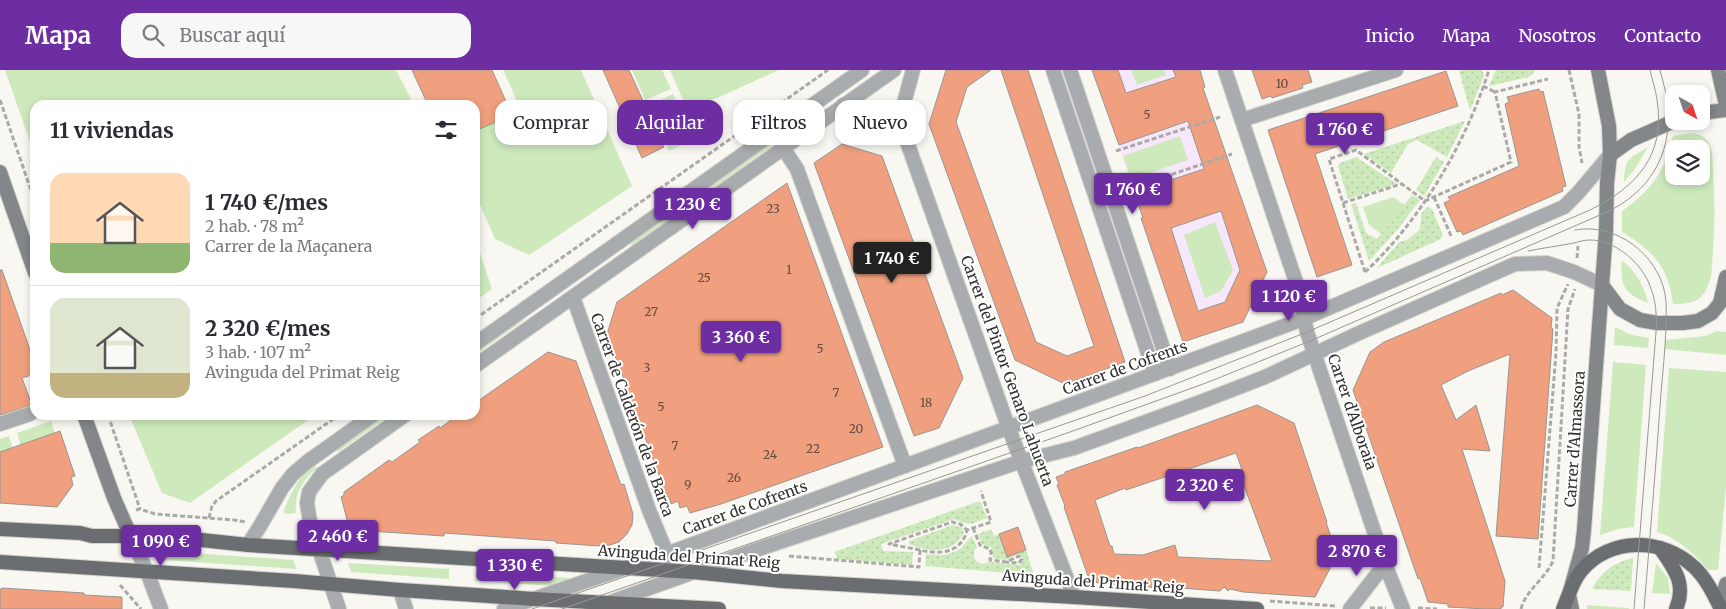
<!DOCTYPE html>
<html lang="es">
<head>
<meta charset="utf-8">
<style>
  :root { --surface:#fff; --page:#f7f7f7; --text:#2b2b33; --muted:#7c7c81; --line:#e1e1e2; --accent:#6e2ea3 }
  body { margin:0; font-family:Merriweather,serif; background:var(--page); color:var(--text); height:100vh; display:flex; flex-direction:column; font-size:19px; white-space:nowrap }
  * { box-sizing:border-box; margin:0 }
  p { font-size:16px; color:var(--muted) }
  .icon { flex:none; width:28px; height:28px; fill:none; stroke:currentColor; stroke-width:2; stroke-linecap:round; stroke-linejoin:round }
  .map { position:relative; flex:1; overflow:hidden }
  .side { position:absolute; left:30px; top:30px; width:450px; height:320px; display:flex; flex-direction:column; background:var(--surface); border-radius:15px; box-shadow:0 2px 8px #0003 }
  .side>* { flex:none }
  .top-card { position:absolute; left:495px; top:30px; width:475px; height:45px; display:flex; gap:10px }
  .needle { width:32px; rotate:140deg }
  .fabs { position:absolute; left:1665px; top:15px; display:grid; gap:10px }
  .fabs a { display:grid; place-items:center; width:45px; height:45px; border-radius:10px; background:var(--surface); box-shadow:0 2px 8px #0003; font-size:25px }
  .price { position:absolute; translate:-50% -42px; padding:0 11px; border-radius:5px; background:var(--accent); color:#fff; font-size:16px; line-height:32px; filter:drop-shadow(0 1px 2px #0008) }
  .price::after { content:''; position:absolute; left:50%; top:30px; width:15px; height:11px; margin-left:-8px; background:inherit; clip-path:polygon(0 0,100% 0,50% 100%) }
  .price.active { background:#222; color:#fff }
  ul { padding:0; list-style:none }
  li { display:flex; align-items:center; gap:15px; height:125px; padding:0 20px }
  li+li { border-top:1px solid var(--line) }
  li span { display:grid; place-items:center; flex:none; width:140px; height:100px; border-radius:15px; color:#555 }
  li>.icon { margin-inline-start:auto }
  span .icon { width:60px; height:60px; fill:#fffc; stroke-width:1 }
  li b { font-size:21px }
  h2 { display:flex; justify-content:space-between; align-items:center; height:60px; padding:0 20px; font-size:21px }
  .pill { padding:0 18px; border-radius:15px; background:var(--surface); box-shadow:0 2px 8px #0003; font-size:18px; line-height:45px }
  .pill.active { background:var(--accent); color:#fff }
  header { display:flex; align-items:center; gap:30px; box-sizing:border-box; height:70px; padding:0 25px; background:var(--accent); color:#fff }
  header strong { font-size:24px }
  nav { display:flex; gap:28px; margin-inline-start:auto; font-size:18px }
  .search { width:350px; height:45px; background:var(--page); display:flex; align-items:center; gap:12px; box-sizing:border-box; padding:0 18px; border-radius:15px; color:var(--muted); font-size:19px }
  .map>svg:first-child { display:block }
</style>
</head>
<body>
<header>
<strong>Mapa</strong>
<div class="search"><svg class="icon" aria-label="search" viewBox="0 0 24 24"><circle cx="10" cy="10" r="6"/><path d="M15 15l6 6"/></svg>Buscar aquí</div>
<nav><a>Inicio</a><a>Mapa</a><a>Nosotros</a><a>Contacto</a></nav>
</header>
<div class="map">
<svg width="1726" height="539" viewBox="0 0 1726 539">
  <defs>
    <pattern id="garden-dots" width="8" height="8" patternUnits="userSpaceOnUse" patternTransform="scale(1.25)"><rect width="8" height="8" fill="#ceeabd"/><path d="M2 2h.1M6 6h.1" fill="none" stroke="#b1c9a3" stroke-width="1.8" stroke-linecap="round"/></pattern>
  </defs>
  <rect width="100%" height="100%" fill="#f8f7f1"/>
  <polygon fill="#f6e7fb" points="1118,0 1173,0 1182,25 1180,26 1212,123 1215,123 1240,200 1225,232 1198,241 1164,140 1143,148 1110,49 1132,42"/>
  <g fill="#ceeabd" fill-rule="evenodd">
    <polygon points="5,0 396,0 414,35 35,35 35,86"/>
    <polygon points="503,0 581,0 632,116 529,185 495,169 475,123 475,61 521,40"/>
    <polygon points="632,0 662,0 671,19 645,30"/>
    <polygon points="670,0 779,0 688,41"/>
    <polygon points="1131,0 1164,0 1166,5 1137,15"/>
    <polygon points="673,24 694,69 669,81 648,36"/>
    <polygon points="801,49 804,53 632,176 629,171"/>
    <path d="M1692 63C1700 64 1707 67 1710 75 1713 84 1713 96 1713 106 1716 140 1714 173 1711 207 1704 230 1696 234 1673 234 1668 196 1653 181 1622 162V141C1651 121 1665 101 1673 66ZM1674 79H1701V106H1674Z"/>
    <polygon points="1180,66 1188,90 1131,109 1123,86"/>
    <path d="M1648 77 1635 99 1624 112C1625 88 1628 89 1648 77Z"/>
    <polygon points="1393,127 1405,135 1381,164 1369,155 1363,137"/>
    <polygon points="1215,152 1233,200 1221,221 1205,228 1184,165"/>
    <polygon points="475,168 492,219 475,231"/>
    <path d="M1622 190C1636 202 1644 215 1648 233 1623 224 1620 214 1622 190Z"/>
    <polygon points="523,248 523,251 475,285 475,279"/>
    <polygon points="1615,257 1632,265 1649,268 1648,278 1614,275"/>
    <polygon points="1717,261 1726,262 1726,285 1665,279 1665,270 1705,266"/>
    <polygon points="1613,292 1646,295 1634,457 1618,459 1600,465"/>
    <path d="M1669 298 1726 302V417L1718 500H1708C1696 485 1676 467 1657 462Z"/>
    <polygon points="129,345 315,345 190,433 162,423"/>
    <polygon points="382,345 390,345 338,382 335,378"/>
    <polygon points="51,351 56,367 22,379 17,363"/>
    <polygon points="9,366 14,382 0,386 0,369"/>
    <path d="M313 393 317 398C302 410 294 425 296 443L287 444 283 442C291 423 298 408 313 393Z"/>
    <polygon points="164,481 293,490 297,499 165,490"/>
    <polygon points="348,493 449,499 449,509 351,502"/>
    <polygon points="1656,493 1668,508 1670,524 1652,523"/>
    <polygon points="475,501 570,508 554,516 475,511"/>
    <polygon points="1587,535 1629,538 1629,539 1587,539"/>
  </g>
  <g fill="url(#garden-dots)">
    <polygon points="1463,0 1482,0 1484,6 1470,40 1459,1"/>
    <polygon points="1496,0 1535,0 1532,5 1529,7 1489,16"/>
    <polygon points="1465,51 1447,87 1417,70 1408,74 1391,103 1364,84"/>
    <polygon points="1356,87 1397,114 1348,129 1338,96 1340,93"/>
    <polygon points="1436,87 1444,92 1424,126 1416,120"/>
    <polygon points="1412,125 1420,130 1398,159 1369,191 1351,134 1356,133 1366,163 1377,169"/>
    <polygon points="1427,137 1432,139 1443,165 1441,169 1377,198 1399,172 1407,170 1419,160 1421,154 1421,144"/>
    <path d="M980 431 987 448C968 455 972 456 954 449L881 474 883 481 913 482 912 495 838 489 834 482Z"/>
    <path d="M953 455 962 458 964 462C954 485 928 482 909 474V471Z"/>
    <path d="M991 459 994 466 999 464 1007 487 1026 480 1034 505 925 496 926 484C939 486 950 486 961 478 965 474 968 469 972 466L977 477 974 481V488C978 493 982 496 988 492L1020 495 1024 489 1019 484 1005 490 993 488 991 477 982 474 978 464Z"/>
    <path d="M1633 488 1631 521 1592 519C1601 502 1614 492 1633 488Z"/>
  </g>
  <g fill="#f0a07e" stroke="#9b9592" fill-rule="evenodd">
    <polygon points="412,0 492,0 512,45 475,61 475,35 428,35"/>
    <polygon points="603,0 629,0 664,77 642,88"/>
    <polygon points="946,0 991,0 967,17 956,52 1036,272 1067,286 1094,276 1001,0 1028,0 1125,292 1065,314 1015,290 929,54"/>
    <path d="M1092 0H1118L1126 23 1176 7 1173 0H1200L1205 17 1203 18 1267 202 1243 252 1183 272 1141 148H1143L1134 122 1204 99 1188 51 1119 75ZM1221 141 1240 200 1225 232 1198 241 1171 158Z"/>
    <polygon points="1252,0 1308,0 1312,12 1302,15 1303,18 1272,28 1271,26 1262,29"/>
    <polygon points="1446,1 1458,36 1315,84 1352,195 1317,207 1268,60"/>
    <polygon points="1539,19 1540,22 1543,21 1566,116 1562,117 1563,121 1463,165 1461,161 1457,162 1444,133 1450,130 1448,127 1519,96 1505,34 1509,32 1507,27"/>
    <polygon points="842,74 882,86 963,308 939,358 914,366 814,93"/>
    <polygon points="787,113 883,377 721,434 690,443 687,436 680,438 678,431 671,434 669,427 667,427 607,264 617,232"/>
    <polygon points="0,200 2,200 35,294 35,304 22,308 32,335 0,345"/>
    <polygon points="1513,220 1552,248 1551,258 1553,259 1538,469 1496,466 1510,284 1468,301 1441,315 1456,350 1476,335 1490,381 1462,379 1505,511 1503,537 1501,537 1501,539 1486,539 1448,537 1448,534 1428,532 1420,508 1418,509 1353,320 1370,282 1384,272 1501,223 1502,225"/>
    <polygon points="548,282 576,291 621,415 624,414 633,444 632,455 627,464 619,472 610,475 600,476 556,473 556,471 444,463 444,466 355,460 354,457 349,457 341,427 344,425 344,422 389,390 392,392 420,372 418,370 439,356 440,358 458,345 475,345 475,333"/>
    <path d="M1257 335 1294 353 1327 452H1326L1337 485 1315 527 1243 522 1230 519 1228 521 1224 517 1220 521 1180 518 1177 514 1171 519 1090 512 1064 437 1065 436 1057 415 1059 414 1056 407 1065 404V402L1137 377 1138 378ZM1236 383 1245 408 1243 413 1272 491 1178 487 1175 475 1143 485 1114 484 1112 476H1110L1095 430 1125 418 1126 420Z"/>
    <polygon points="60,361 75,406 71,407 73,415 57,437 0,433 0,382"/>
    <polygon points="1018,457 1026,480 1007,487 999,464"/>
    <polygon points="2,518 84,523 84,525 122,527 122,539 0,539 0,519 2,519"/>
  </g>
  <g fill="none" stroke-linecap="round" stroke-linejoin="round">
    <defs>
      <g id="minor">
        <polyline points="913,0 901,44 901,55 1009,359 1074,527"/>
        <polyline points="1053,0 1155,304"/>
        <polyline points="1070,0 1170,299"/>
        <polyline points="843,35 881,53 889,53 901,44"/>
        <polyline points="1242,50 1396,0"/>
        <polyline points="783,78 797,99 905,396"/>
        <polyline points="573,227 649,440 674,501"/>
        <polyline points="0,354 30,344"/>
      </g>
      <g id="tertiary">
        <polyline points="1225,0 1296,212 1307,262 1385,494 1403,539"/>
        <polyline points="475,274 862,0"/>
        <polyline points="475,296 894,0"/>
        <polyline points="131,467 147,502 161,539"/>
        <polyline points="248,475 260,456 282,418 293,404 307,392 373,345"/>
        <polyline points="400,520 406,539"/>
        <polyline points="339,539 310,452 307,433 309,422 322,404 405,345"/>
        <polyline points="504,539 666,484 1303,249 1564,137 1578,123 1610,85"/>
        <polyline points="591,539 750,482 1022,391 1074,378 1203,331 1265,307 1357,264 1515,194 1547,193 1574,202 1602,215"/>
        <polyline points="1350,539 1385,494"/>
      </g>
      <g id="secondary">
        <polyline points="1718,0 1726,35"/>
        <polyline points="1701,43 1726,40"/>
        <polyline points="1610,85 1631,70 1674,51"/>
        <polyline points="0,102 35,203"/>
        <polyline points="1602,215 1620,239 1640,250 1657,253 1683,253 1698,251 1712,243 1720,233 1726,207"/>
        <polyline points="84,345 114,428 131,467"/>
        <polyline points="1720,537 1726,514"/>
        <polyline points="1572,539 1569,525 1582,478 1584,460 1606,161 1607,113 1610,85 1609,56 1598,0"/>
      </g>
      <g id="primary">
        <polyline points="0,459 80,463 92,466 164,466 248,475 693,502 782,511 1074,527 1257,539"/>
        <path d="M1660 478C1674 498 1687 514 1676 539"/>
        <polyline points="0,492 294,511 400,520 534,529 719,539"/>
        <path d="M1563 539C1568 527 1572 512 1581 501 1610 467 1662 467 1694 497 1706 508 1714 525 1721 539"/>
      </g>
    </defs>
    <use href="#minor" stroke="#d4d3ce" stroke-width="16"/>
    <use href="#tertiary" stroke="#d4d3ce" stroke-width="16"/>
    <use href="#secondary" stroke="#d4d3ce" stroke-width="16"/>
    <use href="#primary" stroke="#d4d3ce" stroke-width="16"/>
    <g stroke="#abaaa6" stroke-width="3" stroke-dasharray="5 2.5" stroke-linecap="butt">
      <polyline points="1569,0 1579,44 1579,77 1582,93"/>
      <polyline points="1483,16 1495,22"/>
      <polyline points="0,30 35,132"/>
      <polyline points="1116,81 1220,47"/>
      <polyline points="1129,119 1232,84"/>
      <polyline points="1434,127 1452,168"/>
      <polyline points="1343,133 1401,114"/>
      <polyline points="1577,188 1578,176"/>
      <polyline points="1365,202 1329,89 1356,80 1425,131 1511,92 1495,22 1548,9"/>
      <path d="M1365 202C1421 150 1466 73 1489 0"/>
      <polyline points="475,249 828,0"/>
      <polyline points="108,345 140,439"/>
      <polyline points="136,440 140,439 155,444 234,450 246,452"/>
      <polyline points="209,448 212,436 216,431 339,345"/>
      <polyline points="973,458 980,475 990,479 991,483 990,490 1006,492 1019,486 1022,489 1019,493 1006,492"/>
      <polyline points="920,480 889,474 952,452 960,454 967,460"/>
      <path d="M789 486 919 497 920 480C939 485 962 483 967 460L991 452 981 421"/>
      <polyline points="1539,498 1556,283 1557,238 1568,214"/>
      <polyline points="120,515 141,539"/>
      <polyline points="1270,531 1336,536"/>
      <polyline points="1370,538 1386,538"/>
      <polyline points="1418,538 1437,539"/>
      <path d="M1521 539C1526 520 1545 509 1553 491L1568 239 1575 219"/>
    </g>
    <use href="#minor" stroke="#a9acae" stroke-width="14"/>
    <use href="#tertiary" stroke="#a9acae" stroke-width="14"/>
    <use href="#secondary" stroke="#84878a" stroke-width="14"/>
    <use href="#primary" stroke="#6a6e71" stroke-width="14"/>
    <g stroke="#999893" stroke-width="1">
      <path d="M1575 160C1616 152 1658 185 1665 224 1667 235 1666 247 1666 258 1665 280 1663 301 1661 323 1656 395 1650 467 1644 539"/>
      <path d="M1528 181C1543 178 1558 176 1574 173 1578 172 1584 170 1589 170 1614 169 1642 193 1650 216 1656 230 1657 246 1656 262L1634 539"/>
      <path d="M532 539 1145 326 1307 262 1590 140C1636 117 1666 86 1657 30 1656 20 1652 10 1650 0"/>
      <path d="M562 539 1070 362 1206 313 1310 271 1607 142C1649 122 1672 85 1668 37 1667 25 1663 12 1660 0"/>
    </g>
  </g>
  <g text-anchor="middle" stroke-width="4" stroke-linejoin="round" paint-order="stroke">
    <g font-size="12" fill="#614c42">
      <text x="1282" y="18">10</text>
      <text x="1147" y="49">5</text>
      <text x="773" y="143">23</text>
      <text x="789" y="204">1</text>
      <text x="704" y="212">25</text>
      <text x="651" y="246">27</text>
      <text x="820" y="283">5</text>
      <text x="647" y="302">3</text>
      <text x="836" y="327">7</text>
      <text x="926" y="337">18</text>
      <text x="661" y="341">5</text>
      <text x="856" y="363">20</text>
      <text x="675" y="380">7</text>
      <text x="813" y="383">22</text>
      <text x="770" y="389">24</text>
      <text x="734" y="412">26</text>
      <text x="688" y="419">9</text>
    </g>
    <g font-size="15" fill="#31302e" stroke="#fff">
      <text transform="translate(1125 298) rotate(-20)" y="5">Carrer de Cofrents</text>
      <text transform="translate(1007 301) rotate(70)" y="5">Carrer del Pintor Genaro Lahuerta</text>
      <text transform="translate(1352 342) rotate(71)" y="5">Carrer d'Alboraia</text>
      <text transform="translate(632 345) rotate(70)" y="5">Carrer de Calderón de la Barca</text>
      <text transform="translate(1575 369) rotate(-86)" y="5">Carrer d'Almassora</text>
      <text transform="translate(745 438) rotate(-20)" y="5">Carrer de Cofrents</text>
      <text transform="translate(689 487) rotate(4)" y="5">Avinguda del Primat Reig</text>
      <text transform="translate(1093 512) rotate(4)" y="5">Avinguda del Primat Reig</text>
    </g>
  </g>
</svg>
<div class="fabs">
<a><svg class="needle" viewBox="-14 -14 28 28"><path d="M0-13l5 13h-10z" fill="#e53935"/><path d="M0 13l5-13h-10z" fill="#7c7c81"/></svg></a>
<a><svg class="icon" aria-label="layers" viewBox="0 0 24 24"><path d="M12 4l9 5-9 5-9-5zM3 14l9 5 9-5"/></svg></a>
</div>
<b class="price" style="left:1345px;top:85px">1 760 €</b>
<b class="price" style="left:1133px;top:145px">1 760 €</b>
<b class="price" style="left:693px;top:160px">1 230 €</b>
<b class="price active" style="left:892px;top:214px">1 740 €</b>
<b class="price" style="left:1289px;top:252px">1 120 €</b>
<b class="price" style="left:741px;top:293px">3 360 €</b>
<b class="price" style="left:1205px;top:441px">2 320 €</b>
<b class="price" style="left:338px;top:492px">2 460 €</b>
<b class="price" style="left:161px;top:497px">1 090 €</b>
<b class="price" style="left:1357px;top:507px">2 870 €</b>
<b class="price" style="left:515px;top:521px">1 330 €</b>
<div class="top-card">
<a class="pill">Comprar</a>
<a class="pill active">Alquilar</a>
<a class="pill">Filtros</a>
<a class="pill">Nuevo</a>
</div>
<section class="side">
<h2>11 viviendas<svg class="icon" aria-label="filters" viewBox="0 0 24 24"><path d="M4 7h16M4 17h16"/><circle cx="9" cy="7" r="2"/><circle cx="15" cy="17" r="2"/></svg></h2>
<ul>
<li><span style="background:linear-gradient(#ffd9b3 70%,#8fb573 0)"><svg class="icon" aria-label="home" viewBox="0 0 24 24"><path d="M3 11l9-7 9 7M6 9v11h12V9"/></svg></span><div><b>1 740 €/mes</b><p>2 hab. · 78 m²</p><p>Carrer de la Maçanera</p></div></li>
<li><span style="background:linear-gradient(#dfe7d0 75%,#c2b280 0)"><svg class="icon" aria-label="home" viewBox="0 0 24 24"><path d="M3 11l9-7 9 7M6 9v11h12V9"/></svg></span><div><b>2 320 €/mes</b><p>3 hab. · 107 m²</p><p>Avinguda del Primat Reig</p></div></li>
</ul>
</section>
</div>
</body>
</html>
